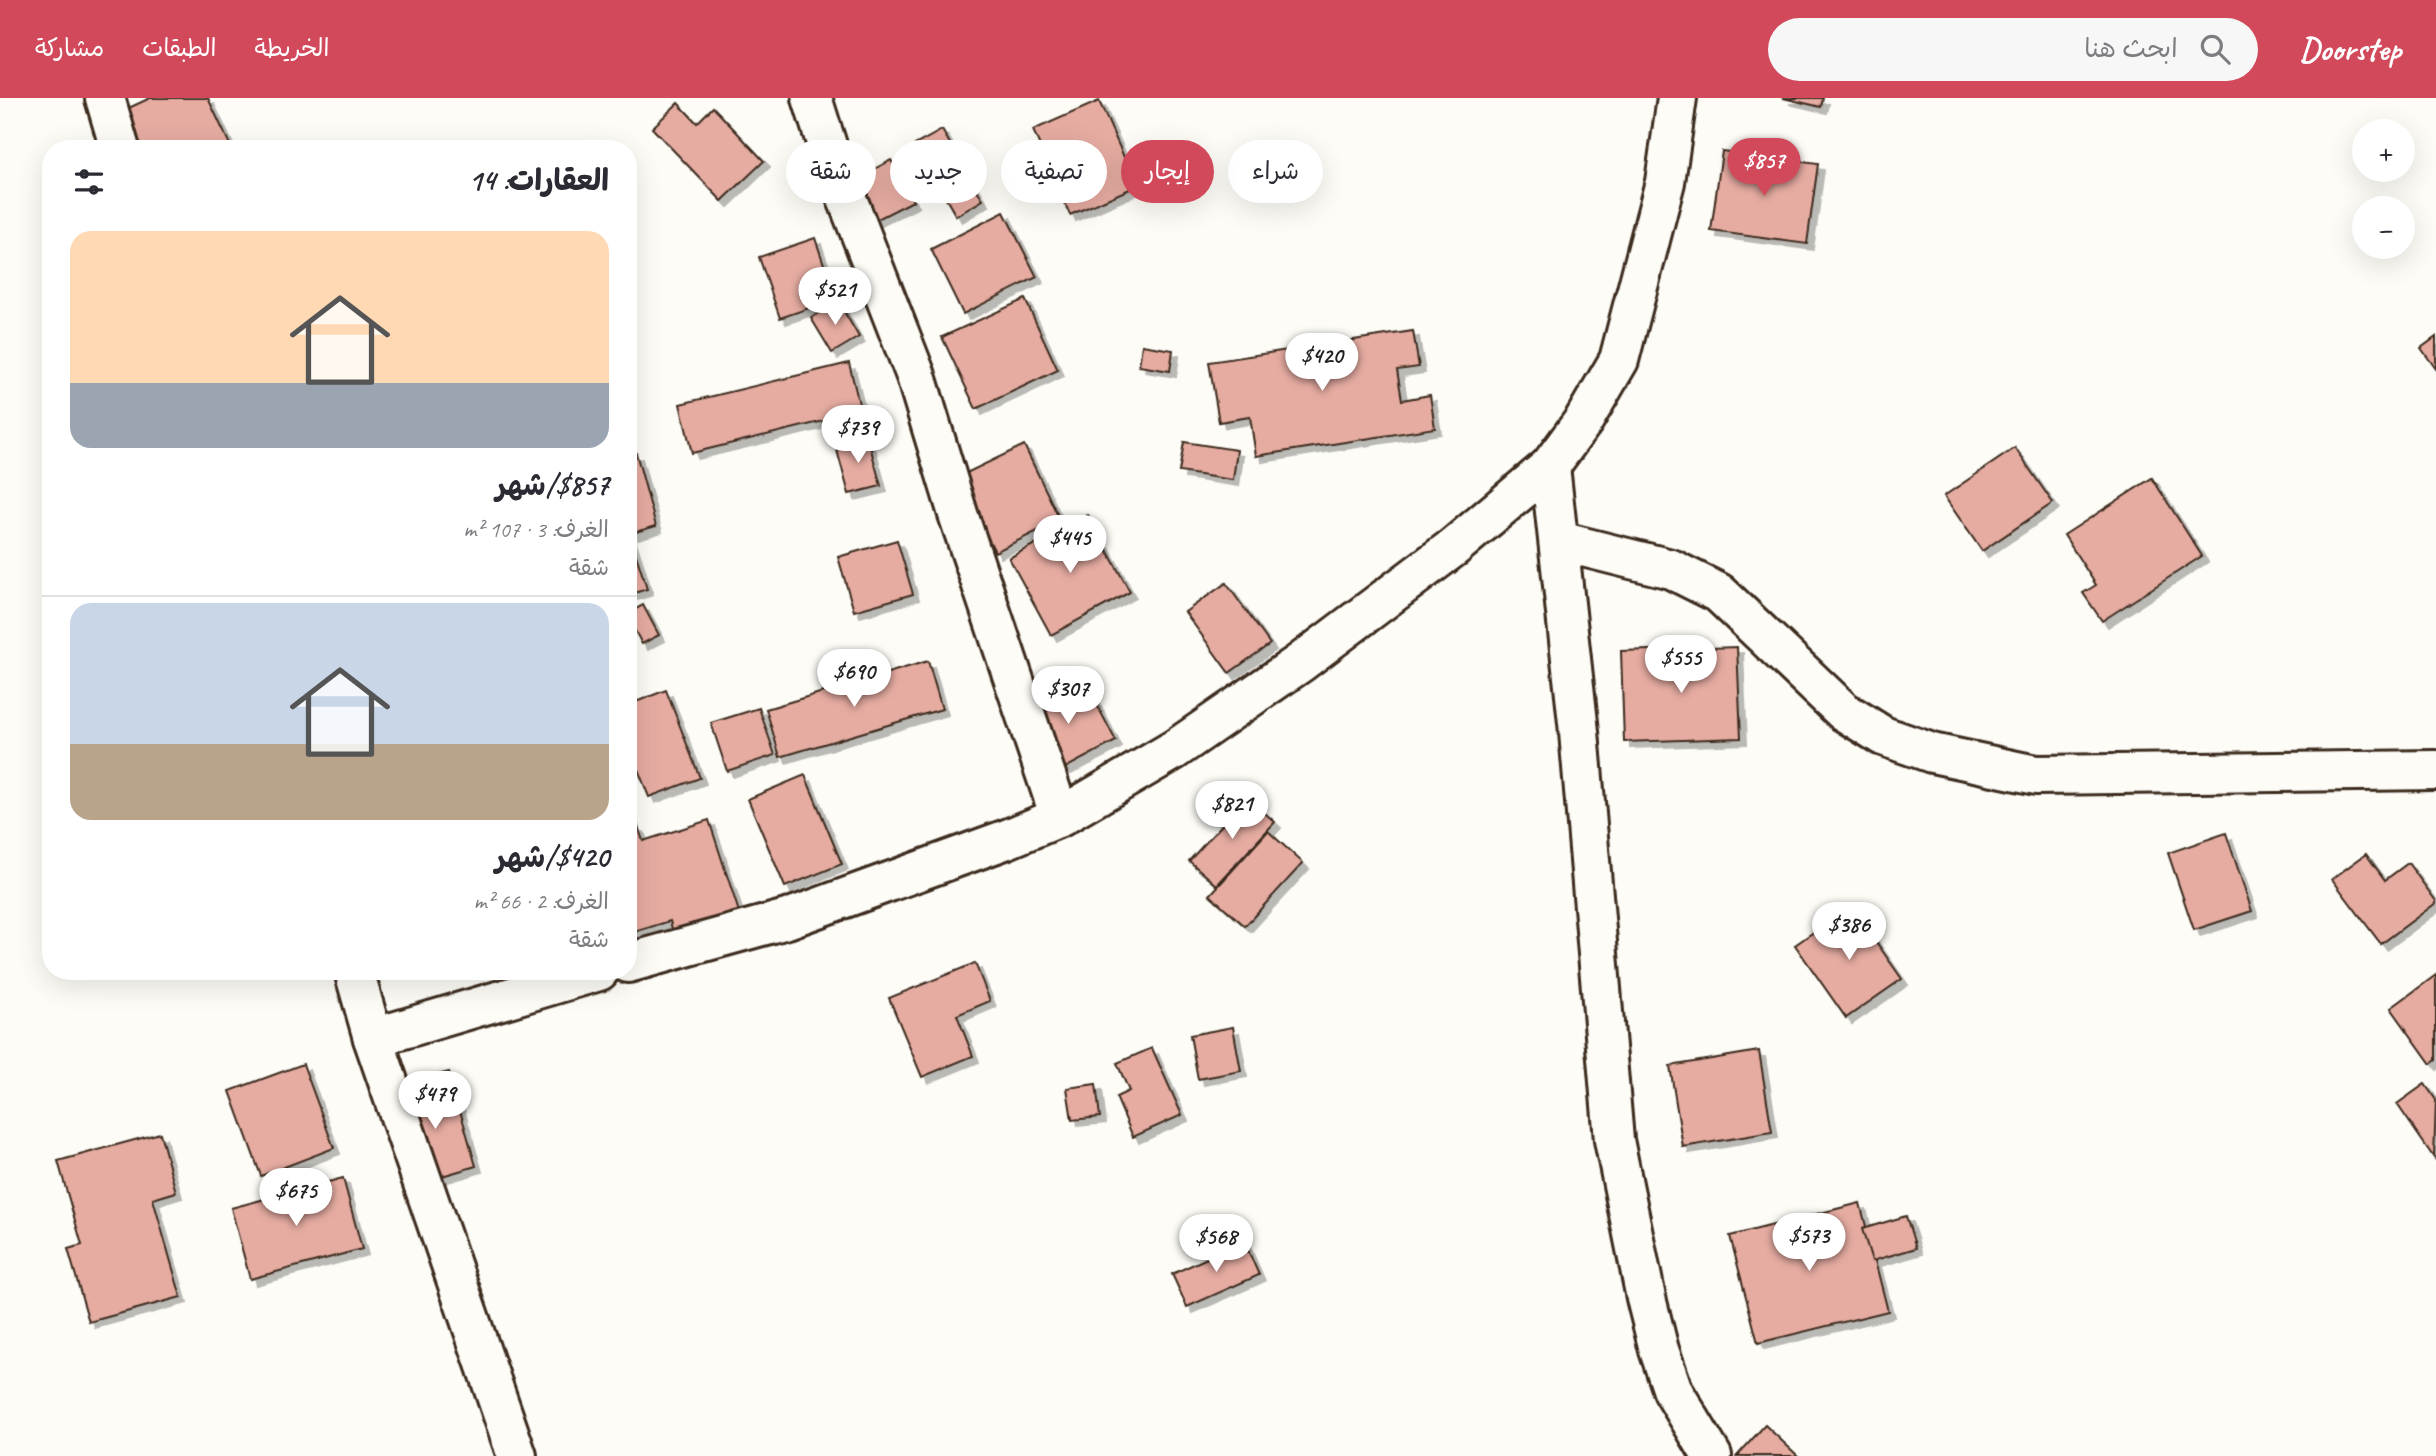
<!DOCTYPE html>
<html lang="ar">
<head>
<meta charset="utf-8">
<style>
  :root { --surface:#fff; --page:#f7f7f7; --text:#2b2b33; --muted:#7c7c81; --line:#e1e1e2; --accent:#d1495b }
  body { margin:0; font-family:Caveat,"Playpen Sans Arabic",sans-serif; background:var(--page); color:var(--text); direction:rtl; height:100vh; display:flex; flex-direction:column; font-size:26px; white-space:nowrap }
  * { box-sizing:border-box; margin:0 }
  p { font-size:23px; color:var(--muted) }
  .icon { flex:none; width:38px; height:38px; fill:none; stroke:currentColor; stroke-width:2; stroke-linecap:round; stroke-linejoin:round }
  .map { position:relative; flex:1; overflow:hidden; direction:ltr }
  .side { position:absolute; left:42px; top:42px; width:595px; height:840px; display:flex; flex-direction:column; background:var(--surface); border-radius:28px; box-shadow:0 7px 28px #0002; direction:rtl }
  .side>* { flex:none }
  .top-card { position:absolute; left:658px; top:42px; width:665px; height:63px; direction:rtl; display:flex; gap:14px }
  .fabs { position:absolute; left:2352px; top:21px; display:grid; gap:14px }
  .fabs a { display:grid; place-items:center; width:63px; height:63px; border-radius:50%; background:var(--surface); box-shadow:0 7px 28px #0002; font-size:35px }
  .price { position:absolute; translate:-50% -60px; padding:0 16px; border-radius:24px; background:#fff; color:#222; font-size:23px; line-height:46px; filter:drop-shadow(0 2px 4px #0008) }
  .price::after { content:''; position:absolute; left:50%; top:42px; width:21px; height:16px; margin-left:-10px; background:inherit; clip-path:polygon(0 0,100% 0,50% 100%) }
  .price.active { background:var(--accent); color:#fff }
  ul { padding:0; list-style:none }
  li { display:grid; align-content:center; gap:14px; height:371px; padding:0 28px }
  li+li { border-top:2px solid var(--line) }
  li span { display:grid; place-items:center; height:217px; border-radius:21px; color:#555 }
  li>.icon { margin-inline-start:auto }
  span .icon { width:126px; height:126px; fill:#fffc; stroke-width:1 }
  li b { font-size:30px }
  h2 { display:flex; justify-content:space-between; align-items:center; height:84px; padding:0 28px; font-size:30px }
  .chip { padding:0 24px; border-radius:32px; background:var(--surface); box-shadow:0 7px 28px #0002; font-size:24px; line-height:63px }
  .chip.active { background:var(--accent); color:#fff }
  header { display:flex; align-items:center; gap:42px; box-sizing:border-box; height:98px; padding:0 35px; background:var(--accent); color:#fff }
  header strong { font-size:33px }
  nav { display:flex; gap:38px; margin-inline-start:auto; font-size:24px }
  .search { width:490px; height:63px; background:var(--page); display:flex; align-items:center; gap:18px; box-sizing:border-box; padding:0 24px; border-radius:38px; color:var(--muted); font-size:26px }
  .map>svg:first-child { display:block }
</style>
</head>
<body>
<header>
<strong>Doorstep</strong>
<div class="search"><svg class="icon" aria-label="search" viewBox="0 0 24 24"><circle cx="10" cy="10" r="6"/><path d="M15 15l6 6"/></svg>ابحث هنا</div>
<nav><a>الخريطة</a><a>الطبقات</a><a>مشاركة</a></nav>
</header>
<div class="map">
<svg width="2436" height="1358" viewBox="0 0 2436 1358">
  <defs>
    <filter id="shadow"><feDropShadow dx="6" dy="6" stdDeviation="0" flood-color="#0004"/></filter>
  </defs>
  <rect width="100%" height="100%" fill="#fdfcf7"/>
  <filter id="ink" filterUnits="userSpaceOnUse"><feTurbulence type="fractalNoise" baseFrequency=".0143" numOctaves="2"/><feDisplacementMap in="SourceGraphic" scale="14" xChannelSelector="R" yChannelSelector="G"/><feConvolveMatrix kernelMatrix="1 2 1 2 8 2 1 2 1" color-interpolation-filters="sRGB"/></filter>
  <g filter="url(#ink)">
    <g fill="#e6aca2" stroke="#3b2a1e" stroke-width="2" filter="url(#shadow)">
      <polygon points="150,0 208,0 232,51 134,51 118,15"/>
      <polygon points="1783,0 1823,0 1821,9"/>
      <polygon points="1099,3 1137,88 1070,117 1033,32"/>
      <polygon points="678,5 697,25 713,9 764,63 722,103 652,30"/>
      <polygon points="942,32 983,102 956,118 915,47"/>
      <polygon points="1722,53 1818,66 1807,146 1711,133"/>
      <polygon points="891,62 913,103 862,129 841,89"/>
      <polygon points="1004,114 1037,179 963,216 931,151"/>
      <polygon points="815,140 836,201 780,220 759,159"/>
      <polygon points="1025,201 1058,272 976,311 942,239"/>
      <polygon points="838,203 859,239 832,255 811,220"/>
      <polygon points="1413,233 1419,269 1397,272 1402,302 1430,297 1435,330 1256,358 1250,319 1219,324 1209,264"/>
      <polygon points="2436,239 2436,271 2421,250"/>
      <polygon points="1142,247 1173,252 1170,273 1139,268"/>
      <polygon points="849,265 861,314 692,355 680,306"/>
      <polygon points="867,337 881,388 849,396 835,345"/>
      <polygon points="1184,344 1237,352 1233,382 1179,374"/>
      <polygon points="1024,347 1060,422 995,454 958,379"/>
      <polygon points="2015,350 2053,405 1982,453 1944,398"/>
      <polygon points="636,355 656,428 632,435 628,422 628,357"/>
      <polygon points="2152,380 2202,458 2102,523 2083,495 2096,487 2064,437"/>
      <polygon points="1088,417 1130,494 1051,537 1009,460"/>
      <polygon points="628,432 647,491 628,497"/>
      <polygon points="897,442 913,496 854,513 838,459"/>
      <polygon points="1226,485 1270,546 1229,575 1185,514"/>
      <polygon points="643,507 659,537 642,546 628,520 628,515"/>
      <polygon points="1737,549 1741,640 1624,644 1621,553"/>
      <polygon points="928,563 942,611 780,659 766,611"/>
      <polygon points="1083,580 1116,643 1052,677 1019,614"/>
      <polygon points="666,592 700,680 649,699 628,646 628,607"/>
      <polygon points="759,610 775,657 727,673 711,625"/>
      <polygon points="805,677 842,766 785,789 748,701"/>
      <polygon points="1247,699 1275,724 1217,787 1189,763"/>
      <polygon points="709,722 739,814 673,835 670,823 628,836 628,731 638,728 643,743"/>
      <polygon points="1268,733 1303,765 1245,828 1210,797"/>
      <polygon points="2226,735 2252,813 2194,832 2168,755"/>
      <polygon points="2366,756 2385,782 2408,765 2436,803 2436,805 2381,846 2332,781"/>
      <polygon points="1851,808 1902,881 1846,920 1795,847"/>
      <polygon points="975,865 990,903 957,917 973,958 922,979 889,900"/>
      <polygon points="2436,877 2436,962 2431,966 2391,910"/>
      <polygon points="1233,929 1241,973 1198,981 1190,937"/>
      <polygon points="1152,950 1182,1017 1133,1039 1116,999 1129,993 1117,965"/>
      <polygon points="1759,953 1772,1034 1683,1049 1670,968"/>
      <polygon points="303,966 334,1050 261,1078 230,993"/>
      <polygon points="449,974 476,1068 415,1086 395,1011 421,1004 416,983"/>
      <polygon points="1096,986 1100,1019 1072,1022 1067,990"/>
      <polygon points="2425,986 2436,1002 2434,1060 2397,1006"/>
      <polygon points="160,1035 176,1094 153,1101 181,1199 89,1224 68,1151 82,1147 58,1063"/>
      <polygon points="343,1080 362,1151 250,1181 231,1110"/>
      <polygon points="1860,1105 1888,1213 1758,1245 1730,1138"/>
      <polygon points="1906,1118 1916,1150 1872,1163 1862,1131"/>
      <polygon points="1244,1143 1259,1177 1187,1209 1172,1176"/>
      <polygon points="1765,1327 1798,1358 1737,1358"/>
    </g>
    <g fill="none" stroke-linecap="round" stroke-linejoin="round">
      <defs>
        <g id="minor">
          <polyline points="105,0 120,51"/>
          <polyline points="812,0 830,57 916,278 958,416 1060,719"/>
          <polyline points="1550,368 1579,634 1614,1042 1646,1200 1659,1252 1673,1293 1712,1358"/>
          <polyline points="1559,443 1671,471 1719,495 1843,613 1883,638 1932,655 2036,677 2436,672"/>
          <polyline points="628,865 787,821 1007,741 1060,719 1174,652 1300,565 1454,449 1550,368 1584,322 1619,262 1665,84 1677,0"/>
          <polyline points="354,873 373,940 599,873"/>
          <polyline points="373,940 517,1358"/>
        </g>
      </defs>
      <use href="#minor" stroke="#3b2a1e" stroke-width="44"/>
      <use href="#minor" stroke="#fdfcf7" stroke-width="38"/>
    </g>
  </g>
</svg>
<div class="fabs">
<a>+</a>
<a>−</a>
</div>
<b class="price active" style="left:1764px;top:100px">$857</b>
<b class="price" style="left:835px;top:229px">$521</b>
<b class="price" style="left:1322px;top:295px">$420</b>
<b class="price" style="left:858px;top:367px">$739</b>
<b class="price" style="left:1070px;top:477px">$445</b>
<b class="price" style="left:1681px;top:597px">$555</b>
<b class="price" style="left:854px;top:611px">$690</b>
<b class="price" style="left:1068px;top:628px">$307</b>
<b class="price" style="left:1232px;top:743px">$821</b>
<b class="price" style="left:1849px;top:864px">$386</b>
<b class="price" style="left:435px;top:1033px">$479</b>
<b class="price" style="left:296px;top:1130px">$675</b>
<b class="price" style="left:1809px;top:1175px">$573</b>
<b class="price" style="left:1216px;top:1176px">$568</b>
<div class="top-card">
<a class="chip">شراء</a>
<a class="chip active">إيجار</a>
<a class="chip">تصفية</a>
<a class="chip">جديد</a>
<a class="chip">شقة</a>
</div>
<section class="side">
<h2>العقارات: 14<svg class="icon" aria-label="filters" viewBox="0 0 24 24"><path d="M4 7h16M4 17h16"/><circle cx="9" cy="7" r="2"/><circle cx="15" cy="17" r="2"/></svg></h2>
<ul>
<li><span style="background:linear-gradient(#ffd9b3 70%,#9aa5b1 0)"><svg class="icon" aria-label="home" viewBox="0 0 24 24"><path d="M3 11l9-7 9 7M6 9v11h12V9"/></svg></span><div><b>$857/شهر</b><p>الغرف: 3 · 107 m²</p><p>شقة</p></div></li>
<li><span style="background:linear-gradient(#c9d6e8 65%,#b9a48a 0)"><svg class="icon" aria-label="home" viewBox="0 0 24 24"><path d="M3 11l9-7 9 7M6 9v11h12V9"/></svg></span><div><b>$420/شهر</b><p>الغرف: 2 · 66 m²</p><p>شقة</p></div></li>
</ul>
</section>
</div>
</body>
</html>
